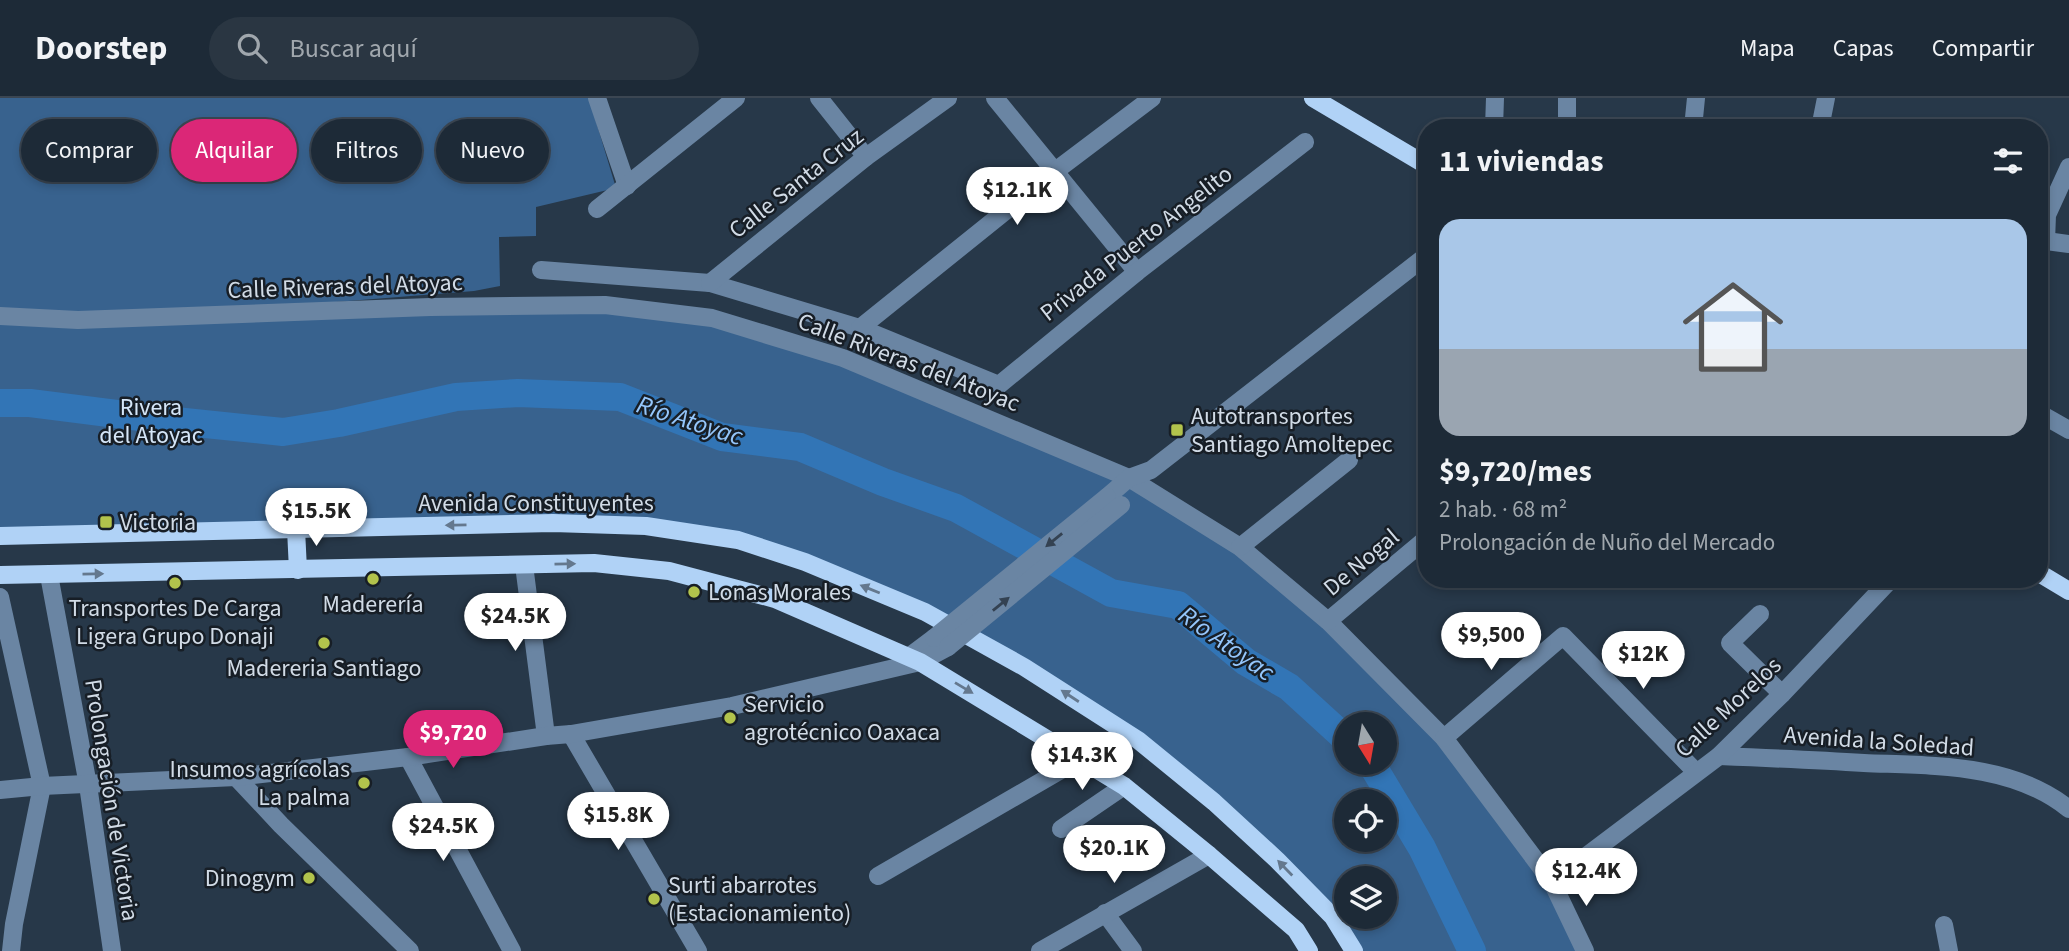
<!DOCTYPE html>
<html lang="es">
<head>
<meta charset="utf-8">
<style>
  :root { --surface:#1d2a37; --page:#2a3642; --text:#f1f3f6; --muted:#a0a7ad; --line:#3b4652; --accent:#db2777 }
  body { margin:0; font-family:"Source Sans 3",sans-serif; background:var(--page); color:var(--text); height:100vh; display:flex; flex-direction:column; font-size:26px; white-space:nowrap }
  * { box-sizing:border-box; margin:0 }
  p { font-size:23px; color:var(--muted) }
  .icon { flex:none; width:38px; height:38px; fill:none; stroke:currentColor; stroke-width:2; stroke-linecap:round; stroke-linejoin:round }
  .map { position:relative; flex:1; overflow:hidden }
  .side { position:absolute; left:1418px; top:21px; width:630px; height:469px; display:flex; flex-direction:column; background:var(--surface); border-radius:28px; box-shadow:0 4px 10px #0003,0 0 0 2px var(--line) }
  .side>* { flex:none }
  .hud { position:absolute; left:21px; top:21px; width:665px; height:63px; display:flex; gap:14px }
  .needle { width:46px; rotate:169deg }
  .buttons { position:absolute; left:1334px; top:614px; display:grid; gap:14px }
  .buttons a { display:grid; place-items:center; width:63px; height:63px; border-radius:50%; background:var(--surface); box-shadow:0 4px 10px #0003,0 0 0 2px var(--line); font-size:35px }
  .price { position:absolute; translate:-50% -60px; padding:0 16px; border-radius:24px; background:#fff; color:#222; font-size:23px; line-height:46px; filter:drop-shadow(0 2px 4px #0008) }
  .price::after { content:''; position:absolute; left:50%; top:42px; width:21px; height:16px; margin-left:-10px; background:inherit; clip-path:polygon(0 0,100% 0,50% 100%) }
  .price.on { background:var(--accent); color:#fff }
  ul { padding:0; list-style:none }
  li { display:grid; align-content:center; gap:14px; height:371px; padding:0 21px }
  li+li { border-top:2px solid var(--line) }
  li span { display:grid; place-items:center; height:217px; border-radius:21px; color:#555 }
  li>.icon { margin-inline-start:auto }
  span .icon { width:126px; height:126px; fill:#fffc; stroke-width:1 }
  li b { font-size:30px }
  h2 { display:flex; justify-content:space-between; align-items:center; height:84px; padding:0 21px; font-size:30px }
  .chip { padding:0 24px; border-radius:32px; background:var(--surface); box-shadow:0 4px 10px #0003,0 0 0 2px var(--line); font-size:24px; line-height:63px }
  .chip.on { background:var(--accent); color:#fff }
  header { display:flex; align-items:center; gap:42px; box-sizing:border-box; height:98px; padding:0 35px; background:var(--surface); border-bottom:2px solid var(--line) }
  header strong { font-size:33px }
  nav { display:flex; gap:38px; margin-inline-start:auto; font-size:24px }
  .search { width:490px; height:63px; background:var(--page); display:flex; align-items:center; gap:18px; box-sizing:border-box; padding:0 24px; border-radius:38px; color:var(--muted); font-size:26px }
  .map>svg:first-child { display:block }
</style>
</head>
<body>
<header>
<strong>Doorstep</strong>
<div class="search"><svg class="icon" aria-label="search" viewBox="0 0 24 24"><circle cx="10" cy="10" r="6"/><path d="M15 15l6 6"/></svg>Buscar aquí</div>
<nav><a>Mapa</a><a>Capas</a><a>Compartir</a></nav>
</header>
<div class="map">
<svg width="2069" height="853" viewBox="0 0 2069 853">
  <rect width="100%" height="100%" fill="#273849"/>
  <path fill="#38628e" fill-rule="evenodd" d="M0 0H589L616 90 536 109V138L499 139 500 188 474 193 260 210 605 207 712 220 843 260 1129 380 1240 449 1444 640 1552 784 1581 853H1351L1333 819 1138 642 925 514 738 442 553 425 0 438ZM1346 626H1384V665H1346ZM1346 704H1384V742H1346ZM1346 780H1384V819H1346Z"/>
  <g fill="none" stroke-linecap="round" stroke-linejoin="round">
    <g stroke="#3275b6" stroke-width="28">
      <polyline points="0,305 30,305 156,321 283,334 339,325 456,299 518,295 620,299 722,339 800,349 883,384 956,410 1111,495 1178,507 1246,564 1289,589 1346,641"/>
      <polyline points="1371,665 1422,750 1472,853"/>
    </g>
    <g stroke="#6a85a3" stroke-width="18">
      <polyline points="597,0 627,88"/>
      <polyline points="819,0 866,59"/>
      <polyline points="995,0 1137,174"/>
      <polyline points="1494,30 1495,0"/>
      <polyline points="1567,30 1567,0"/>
      <polyline points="1693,30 1696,0"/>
      <polyline points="1820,30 1826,0"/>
      <polyline points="597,111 736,0"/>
      <polyline points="2039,142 2069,146"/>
      <polyline points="2046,143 2047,117 2069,69"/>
      <polyline points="541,172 710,185 860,230 999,287 1137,174 1305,44"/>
      <polyline points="710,185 866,59 948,0"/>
      <polyline points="0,218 78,222 430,209 605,207 712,220 843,260 1129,380 1240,449 1328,523 1444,640 1552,784 1585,853"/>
      <polyline points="860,230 1054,74 1152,0"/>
      <polyline points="2039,315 2069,332"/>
      <polyline points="1107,399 1129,380 1151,372 1426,158"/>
      <polyline points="1240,449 1349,362"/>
      <polyline points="524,467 546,638"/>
      <polyline points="49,477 88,687 112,853"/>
      <polyline points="0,499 42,688 14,826 11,853"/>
      <polyline points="1760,516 1730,545 1782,596"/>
      <polyline points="1328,523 1426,441"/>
      <polyline points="902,564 934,540"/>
      <polyline points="571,636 698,853"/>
      <polyline points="1444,640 1563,538 1696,674"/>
      <path d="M1719 658C1768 660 1816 662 1864 665 1933 668 2012 665 2069 711"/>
      <polyline points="408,659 512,853"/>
      <polyline points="236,679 281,727 410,853"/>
      <polyline points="0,692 42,688 236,679 408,659 546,638 571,636 732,608 920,564 948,549"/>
      <polyline points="1061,731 1124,688"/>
      <polyline points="878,778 1080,661"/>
      <polyline points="1552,784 1719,658 1782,596 1891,481"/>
      <polyline points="1105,815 1133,853"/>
      <polyline points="1944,827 1949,853"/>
      <polyline points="1040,853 1209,757"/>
    </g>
    <g stroke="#b0d2f6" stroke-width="18">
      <polyline points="1313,0 1426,67"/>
      <polyline points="296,431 298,472"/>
      <polyline points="0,438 553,425 646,428 738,442 805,464 925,514 1024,569 1138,642 1214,704 1277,762 1333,819 1354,853"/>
      <polyline points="2039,475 2069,493"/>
      <polyline points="0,477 594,465 669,473 775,501 920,564 1124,688 1209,757 1296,832 1309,853"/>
    </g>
    <g stroke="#6a85a3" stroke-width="18">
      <polyline points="934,540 1107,399"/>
      <polyline points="948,549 1121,407"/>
    </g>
  </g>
  <defs><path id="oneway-solid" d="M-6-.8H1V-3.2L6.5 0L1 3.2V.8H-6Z" transform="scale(1.75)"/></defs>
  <g fill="#64788e">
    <use href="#oneway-solid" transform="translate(456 427) rotate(179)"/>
    <use href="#oneway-solid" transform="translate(565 466) rotate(-1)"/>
    <use href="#oneway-solid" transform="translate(93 476) rotate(-1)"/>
    <use href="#oneway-solid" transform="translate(870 491) rotate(-158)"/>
    <use href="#oneway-solid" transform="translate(964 590) rotate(31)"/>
    <use href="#oneway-solid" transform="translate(1070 598) rotate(-147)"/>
    <use href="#oneway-solid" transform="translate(1285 770) rotate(-134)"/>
  </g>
  <g fill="#344252">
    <use href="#oneway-solid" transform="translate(1054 442) rotate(141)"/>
    <use href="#oneway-solid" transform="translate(1001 506) rotate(-39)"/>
  </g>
  <g fill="#b2c34c" stroke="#171e26" stroke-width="2.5">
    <rect x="1170" y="325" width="14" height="14" rx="3.5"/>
    <rect x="99" y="417" width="14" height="14" rx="3.5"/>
    <circle cx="373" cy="481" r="7"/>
    <circle cx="175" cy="485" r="7"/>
    <circle cx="694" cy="494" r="7"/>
    <circle cx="324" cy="545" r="7"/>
    <circle cx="730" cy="620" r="7"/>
    <circle cx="364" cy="685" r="7"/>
    <circle cx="309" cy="780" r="7"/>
    <circle cx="654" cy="801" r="7"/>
  </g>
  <g text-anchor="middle" stroke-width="5" stroke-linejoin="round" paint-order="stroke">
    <g font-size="24" fill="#d1dbe6" stroke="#171e26">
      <text transform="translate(796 85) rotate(-38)" y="8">Calle Santa Cruz</text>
      <text transform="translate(1136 145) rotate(-38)" y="8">Privada Puerto Angelito</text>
      <text transform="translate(345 188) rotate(-2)" y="8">Calle Riveras del Atoyac</text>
      <text transform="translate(909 264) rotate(21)" y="8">Calle Riveras del Atoyac</text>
      <text x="536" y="413">Avenida Constituyentes</text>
      <text transform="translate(1361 464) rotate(-40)" y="8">De Nogal</text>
      <text transform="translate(1728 609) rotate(-43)" y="8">Calle Morelos</text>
      <text transform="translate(1879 643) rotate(4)" y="8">Avenida la Soledad</text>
      <text transform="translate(112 702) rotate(81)" y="8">Prolongación de Victoria</text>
    </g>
    <g font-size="24" fill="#d5e6f8" stroke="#171e26">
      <text x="151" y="317">Rivera<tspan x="151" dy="28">del Atoyac</tspan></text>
    </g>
    <g font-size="24" fill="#d1dbe6" stroke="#171e26" text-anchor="start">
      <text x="1191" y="326">Autotransportes<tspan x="1191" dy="28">Santiago Amoltepec</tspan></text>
      <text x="120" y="432">Victoria</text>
      <text x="708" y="502">Lonas Morales</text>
      <text x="373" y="514" text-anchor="middle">Maderería</text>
      <text x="175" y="518" text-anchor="middle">Transportes De Carga<tspan x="175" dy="28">Ligera Grupo Donaji</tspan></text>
      <text x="324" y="578" text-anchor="middle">Madereria Santiago</text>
      <text x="744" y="614">Servicio<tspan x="744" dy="28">agrotécnico Oaxaca</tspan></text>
      <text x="350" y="679" text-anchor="end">Insumos agrícolas<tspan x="350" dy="28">La palma</tspan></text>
      <text x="295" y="788" text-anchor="end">Dinogym</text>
      <text x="668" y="795">Surti abarrotes<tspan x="668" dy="28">(Estacionamiento)</tspan></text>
    </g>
    <g font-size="26" font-style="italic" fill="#95c6fb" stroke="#171e26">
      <text transform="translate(690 322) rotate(18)" y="9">Río Atoyac</text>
      <text transform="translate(1227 545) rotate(35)" y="9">Río Atoyac</text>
    </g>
  </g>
</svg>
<div class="buttons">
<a><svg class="needle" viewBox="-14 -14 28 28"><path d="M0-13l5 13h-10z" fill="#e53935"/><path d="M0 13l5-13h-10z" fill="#a0a7ad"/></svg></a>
<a><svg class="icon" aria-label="locate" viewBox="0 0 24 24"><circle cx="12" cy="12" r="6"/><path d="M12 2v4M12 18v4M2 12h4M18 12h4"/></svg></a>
<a><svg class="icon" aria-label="layers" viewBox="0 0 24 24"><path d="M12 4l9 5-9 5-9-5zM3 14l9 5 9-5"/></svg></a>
</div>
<b class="price" style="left:1017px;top:129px">$12.1K</b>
<b class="price" style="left:316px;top:450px">$15.5K</b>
<b class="price" style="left:515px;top:555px">$24.5K</b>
<b class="price" style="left:1491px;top:574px">$9,500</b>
<b class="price" style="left:1643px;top:593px">$12K</b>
<b class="price on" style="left:453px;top:672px">$9,720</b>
<b class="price" style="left:1082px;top:694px">$14.3K</b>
<b class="price" style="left:618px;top:754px">$15.8K</b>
<b class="price" style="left:443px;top:765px">$24.5K</b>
<b class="price" style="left:1114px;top:787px">$20.1K</b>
<b class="price" style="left:1586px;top:810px">$12.4K</b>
<div class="hud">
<a class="chip">Comprar</a>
<a class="chip on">Alquilar</a>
<a class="chip">Filtros</a>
<a class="chip">Nuevo</a>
</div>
<section class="side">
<h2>11 viviendas<svg class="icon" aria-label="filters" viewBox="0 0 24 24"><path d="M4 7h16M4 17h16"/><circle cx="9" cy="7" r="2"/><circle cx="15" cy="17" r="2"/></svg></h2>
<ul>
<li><span style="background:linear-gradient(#a9c7e8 60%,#9aa5b1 0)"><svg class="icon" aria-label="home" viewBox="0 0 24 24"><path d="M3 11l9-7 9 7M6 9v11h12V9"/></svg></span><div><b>$9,720/mes</b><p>2 hab. · 68 m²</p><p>Prolongación de Nuño del Mercado</p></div></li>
</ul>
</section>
</div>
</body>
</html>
